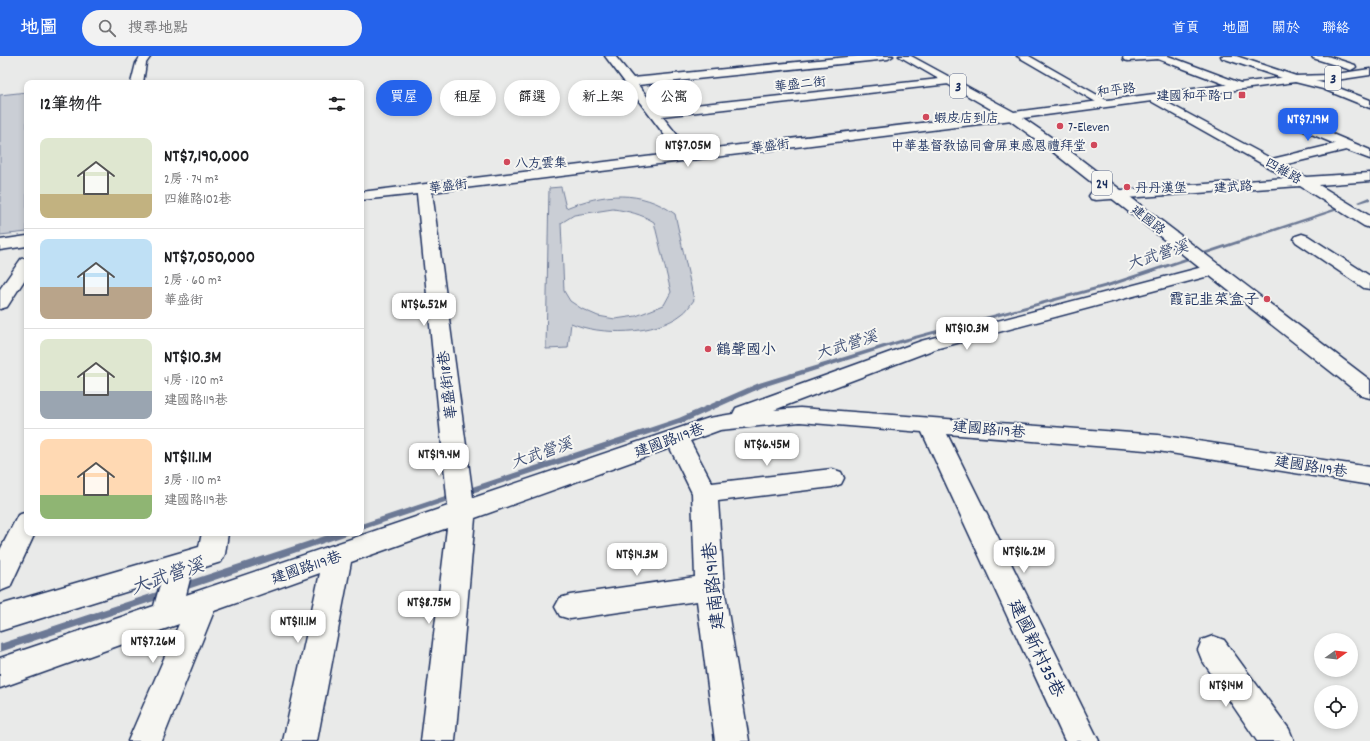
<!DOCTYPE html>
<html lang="zh-TW">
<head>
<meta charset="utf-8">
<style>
  :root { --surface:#fff; --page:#f2f2f2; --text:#202124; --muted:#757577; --line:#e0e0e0; --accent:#2563eb }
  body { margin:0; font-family:Dekko,"LXGW WenKai TC",sans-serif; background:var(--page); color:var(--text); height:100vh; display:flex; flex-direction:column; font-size:15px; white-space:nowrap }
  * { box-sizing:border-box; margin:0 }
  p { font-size:13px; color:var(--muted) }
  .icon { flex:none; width:22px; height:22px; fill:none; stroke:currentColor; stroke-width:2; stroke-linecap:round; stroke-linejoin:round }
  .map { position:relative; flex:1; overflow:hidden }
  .drawer { position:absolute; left:24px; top:24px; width:340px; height:456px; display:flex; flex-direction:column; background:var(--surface); border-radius:8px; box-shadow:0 2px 6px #0003 }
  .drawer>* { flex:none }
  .banner { position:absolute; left:376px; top:24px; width:380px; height:36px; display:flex; gap:8px }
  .needle { width:26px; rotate:75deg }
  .tools { position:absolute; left:1314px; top:577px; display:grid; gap:8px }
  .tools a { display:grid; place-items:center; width:44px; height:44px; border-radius:50%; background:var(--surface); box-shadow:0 2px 6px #0003; font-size:20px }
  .price { position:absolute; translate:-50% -34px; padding:0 9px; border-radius:8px; background:#fff; color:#222; font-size:13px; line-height:26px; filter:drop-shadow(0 1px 2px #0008) }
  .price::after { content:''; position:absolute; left:50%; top:24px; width:12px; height:9px; margin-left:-6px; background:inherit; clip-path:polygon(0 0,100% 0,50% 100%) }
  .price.on { background:var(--accent); color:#fff }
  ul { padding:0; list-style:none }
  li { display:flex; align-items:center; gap:12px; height:100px; padding:0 16px }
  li+li { border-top:1px solid var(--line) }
  li span { display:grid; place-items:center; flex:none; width:112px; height:80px; border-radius:8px; color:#555 }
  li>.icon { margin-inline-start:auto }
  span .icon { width:48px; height:48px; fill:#fffc; stroke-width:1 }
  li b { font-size:17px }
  h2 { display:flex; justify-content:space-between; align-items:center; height:48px; padding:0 16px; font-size:17px }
  .chip { padding:0 14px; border-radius:18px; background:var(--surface); box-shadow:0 2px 6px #0003; font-size:14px; line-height:36px }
  .chip.on { background:var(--accent); color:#fff }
  header { display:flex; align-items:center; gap:24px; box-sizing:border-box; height:56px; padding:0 20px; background:var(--accent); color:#fff }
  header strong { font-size:19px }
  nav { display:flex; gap:22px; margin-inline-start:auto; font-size:14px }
  .search { width:280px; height:36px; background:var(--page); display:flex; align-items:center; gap:10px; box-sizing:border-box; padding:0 14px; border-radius:22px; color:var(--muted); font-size:15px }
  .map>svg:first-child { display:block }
</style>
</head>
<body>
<header>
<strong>地圖</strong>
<div class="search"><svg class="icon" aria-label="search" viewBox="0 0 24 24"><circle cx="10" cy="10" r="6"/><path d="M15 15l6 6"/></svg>搜尋地點</div>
<nav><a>首頁</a><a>地圖</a><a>關於</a><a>聯絡</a></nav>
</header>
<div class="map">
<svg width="1370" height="685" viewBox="0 0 1370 685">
  <rect width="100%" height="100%" fill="#e9eae9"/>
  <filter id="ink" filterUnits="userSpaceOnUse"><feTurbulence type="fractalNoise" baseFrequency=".025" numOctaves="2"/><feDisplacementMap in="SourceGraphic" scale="8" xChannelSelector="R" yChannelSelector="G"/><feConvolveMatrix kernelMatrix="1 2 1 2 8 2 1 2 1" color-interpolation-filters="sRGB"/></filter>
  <g filter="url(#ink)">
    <g fill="#caced5" stroke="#727e9a" fill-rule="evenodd">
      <polygon points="27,36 27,176 0,179 0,39"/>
      <path d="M561 131 566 152C603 137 641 133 675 158L694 244C690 249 687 255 682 258 656 279 600 280 571 267L568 292 546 293 549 132ZM613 153C628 155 641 158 654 166L671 236 664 249 636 260 615 263 598 260 582 253 570 245 564 235 561 167 574 159Z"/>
    </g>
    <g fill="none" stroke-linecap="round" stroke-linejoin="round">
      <g fill="#6c7995" fill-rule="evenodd">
        <polygon points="1370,141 1370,144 1360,147 1358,146"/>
        <polygon points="1343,150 1347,151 1111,230 904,286 763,331 685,366 361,474 361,468 679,362 759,327 900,284 1107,228"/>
        <polygon points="334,477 348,477 347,479 179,536 176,535 174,532 176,529 179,528"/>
        <polygon points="166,533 169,534 171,537 169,540 0,596 0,588"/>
      </g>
      <defs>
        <g id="minor">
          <polygon points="141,0 151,0 146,7 143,27 131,27 136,7"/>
          <polygon points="605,0 615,0 633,22 858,0 893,0 888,3 638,29 657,53 949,22 954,25 949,28 662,60 690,95 1012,56 1018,60 1012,64 432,136 473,442 709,362 733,358 736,352 921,285 1214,208 1220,209 1223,213 1220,217 935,293 774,354 800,352 1158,379 1370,411 1370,429 1158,395 947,378 1099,685 1065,685 922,376 800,366 720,374 690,385 712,427 832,413 841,416 844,422 841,428 832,431 718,445 724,531 749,685 715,685 697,545 570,563 560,560 555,551 560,542 570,539 695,521 692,437 670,392 475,462 455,685 421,685 447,472 351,506 317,685 283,685 320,517 214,555 162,685 128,685 179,568 0,632 0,602 154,550 161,525 0,575 0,549 199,491 202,477 228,477 225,498 221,506 192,515 186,539 448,450 417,138 361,144 361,136 678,97"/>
          <polygon points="1017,0 1029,0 1113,48 1111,50 1103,50"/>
          <polygon points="1124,0 1168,0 1243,28 1245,30 1239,33 1235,32 1158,3 1128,5 1124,4 1123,2"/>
          <polygon points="1221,0 1236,0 1299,21 1331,29 1370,44 1370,52 1323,33 1291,25 1222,2"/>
          <polygon points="1312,0 1327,0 1355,9 1356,11 1351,14 1313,2"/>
          <polygon points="1153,39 1272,103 1335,88 1283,66 1281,63 1283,60 1287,59 1370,94 1370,103 1346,94 1283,109 1306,121 1370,117 1370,125 1319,129 1370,160 1370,172 1364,170 1300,130 1096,144 1091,143 1089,140 1091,137 1096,136 1287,122 1149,44 1147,42 1149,40"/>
          <polygon points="1302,178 1308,180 1370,220 1370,233 1364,232 1296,186 1294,183 1296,180"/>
          <polygon points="27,180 27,190 0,194 0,184"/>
          <polygon points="27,202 27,220 7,251 0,253 0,233 21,203"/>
          <polygon points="27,456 27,477 35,477 10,531 0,535 0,494 18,459"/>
          <polygon points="1213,580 1224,584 1289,673 1294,685 1257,685 1202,604 1198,594 1202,584"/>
        </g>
        <polygon id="major" points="899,0 911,0 1014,56 1295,20 1329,19 1370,13 1370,19 1329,25 1295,26 1023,62 1058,86 1370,324 1370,342 1362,340 1048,92 1008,63"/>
      </defs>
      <use href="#minor" stroke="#1b2f5e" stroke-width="3"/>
      <use href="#major" stroke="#1b2f5e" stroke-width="3"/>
      <use href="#minor" fill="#f6f6f2" fill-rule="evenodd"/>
      <use href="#major" fill="#f6f6f2" fill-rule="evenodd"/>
    </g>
  </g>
  <g fill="#d1495b" stroke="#f6f6f2" stroke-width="1.5">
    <rect x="1238" y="35" width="8" height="8" rx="2"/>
    <circle cx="926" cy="61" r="4"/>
    <circle cx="1060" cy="70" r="4"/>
    <circle cx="1094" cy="89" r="4"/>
    <circle cx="507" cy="106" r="4"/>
    <circle cx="1127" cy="131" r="4"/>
    <circle cx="1267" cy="243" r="4"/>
    <circle cx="708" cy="293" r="4"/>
  </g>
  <g text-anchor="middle" stroke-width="4" stroke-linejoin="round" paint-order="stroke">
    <g font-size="13" fill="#1b2f5e" stroke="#f6f6f2">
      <text transform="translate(800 27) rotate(-6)" y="5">華盛二街</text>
      <text transform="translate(1116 33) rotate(-7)" y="5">和平路</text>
      <text transform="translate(770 89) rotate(-7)" y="5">華盛街</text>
      <text transform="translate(1284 114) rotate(30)" y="5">四維路</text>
      <text transform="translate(448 129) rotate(-7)" y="5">華盛街</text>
      <text transform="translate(1233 130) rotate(-4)" y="5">建武路</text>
      <text transform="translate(1149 163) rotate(38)" y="5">建國路</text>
    </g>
    <g font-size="13" fill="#1b2f5e" stroke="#f6f6f2" text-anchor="start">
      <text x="1234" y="44" text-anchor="end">建國和平路口</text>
      <text x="934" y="66">蝦皮店到店</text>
      <text x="1068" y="75">7-Eleven</text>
      <text x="1086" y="94" text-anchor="end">中華基督教協同會屏東感恩禮拜堂</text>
      <text x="515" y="111">八方雲集</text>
      <text x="1135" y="136">丹丹漢堡</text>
    </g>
    <g fill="#f6f6f2" stroke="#5d6b8a" stroke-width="1">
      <rect x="1325" y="10" width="16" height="24" rx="3"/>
      <rect x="950" y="18" width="16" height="24" rx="3"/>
      <rect x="1092" y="115" width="20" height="24" rx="3"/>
    </g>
    <g font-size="14" font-weight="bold" fill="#1b2f5e">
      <text x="1333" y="27">3</text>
      <text x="958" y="35">3</text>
      <text x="1102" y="132">24</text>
    </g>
    <g font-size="15" fill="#1b2f5e" stroke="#f6f6f2" text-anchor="end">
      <text x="1259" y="248">霞記韭菜盒子</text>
      <text x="716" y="298" text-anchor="start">鶴聲國小</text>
    </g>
    <g font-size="15" fill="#1b2f5e" stroke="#f6f6f2">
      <text transform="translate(447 329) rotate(-97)" y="5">華盛街18巷</text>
      <text transform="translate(989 373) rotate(5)" y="5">建國路119巷</text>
      <text transform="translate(669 384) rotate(-20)" y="5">建國路119巷</text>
      <text transform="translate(1311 410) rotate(9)" y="5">建國路119巷</text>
      <text transform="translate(306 511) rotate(-19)" y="5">建國路119巷</text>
    </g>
    <g font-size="16" font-style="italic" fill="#44547a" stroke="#f6f6f2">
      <text transform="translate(1157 198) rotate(-18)" y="6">大武營溪</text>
      <text transform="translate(846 288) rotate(-17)" y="6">大武營溪</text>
      <text transform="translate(541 396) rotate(-19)" y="6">大武營溪</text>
    </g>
    <g font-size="18" fill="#1b2f5e" stroke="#f6f6f2">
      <text transform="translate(713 530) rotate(-96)" y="6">建南路191巷</text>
      <text transform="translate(1037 592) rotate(64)" y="6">建國新村35巷</text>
    </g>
    <g font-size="19" font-style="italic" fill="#44547a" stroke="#f6f6f2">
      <text transform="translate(167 519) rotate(-19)" y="7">大武營溪</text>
    </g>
  </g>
</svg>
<div class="tools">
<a><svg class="needle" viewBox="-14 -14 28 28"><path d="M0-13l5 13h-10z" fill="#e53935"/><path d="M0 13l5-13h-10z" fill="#757577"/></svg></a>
<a><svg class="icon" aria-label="locate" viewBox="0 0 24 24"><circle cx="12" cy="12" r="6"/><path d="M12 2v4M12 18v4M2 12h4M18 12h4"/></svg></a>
</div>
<b class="price on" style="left:1308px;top:86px">NT$7.19M</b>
<b class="price" style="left:688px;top:112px">NT$7.05M</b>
<b class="price" style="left:424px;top:271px">NT$6.52M</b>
<b class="price" style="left:967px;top:295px">NT$10.3M</b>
<b class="price" style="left:767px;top:411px">NT$6.45M</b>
<b class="price" style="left:439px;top:421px">NT$19.4M</b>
<b class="price" style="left:1024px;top:518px">NT$16.2M</b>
<b class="price" style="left:637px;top:521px">NT$14.3M</b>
<b class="price" style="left:429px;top:569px">NT$8.75M</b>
<b class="price" style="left:298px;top:588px">NT$11.1M</b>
<b class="price" style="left:153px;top:608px">NT$7.26M</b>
<b class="price" style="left:1226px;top:652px">NT$14M</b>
<div class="banner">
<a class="chip on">買屋</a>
<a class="chip">租屋</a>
<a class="chip">篩選</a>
<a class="chip">新上架</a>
<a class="chip">公寓</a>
</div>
<section class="drawer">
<h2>12筆物件<svg class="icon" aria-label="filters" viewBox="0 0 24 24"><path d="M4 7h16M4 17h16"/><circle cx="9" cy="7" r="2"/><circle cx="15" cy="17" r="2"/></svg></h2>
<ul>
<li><span style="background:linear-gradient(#dfe7d0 70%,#c2b280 0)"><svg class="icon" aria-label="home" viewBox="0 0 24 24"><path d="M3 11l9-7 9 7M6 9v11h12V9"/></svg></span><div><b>NT$7,190,000</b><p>2房 · 74 m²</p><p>四維路102巷</p></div></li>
<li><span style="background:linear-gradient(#bfe0f5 60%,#b9a48a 0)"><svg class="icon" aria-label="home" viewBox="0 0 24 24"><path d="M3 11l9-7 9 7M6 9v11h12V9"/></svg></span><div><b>NT$7,050,000</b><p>2房 · 60 m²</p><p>華盛街</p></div></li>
<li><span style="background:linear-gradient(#dfe7d0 65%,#9aa5b1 0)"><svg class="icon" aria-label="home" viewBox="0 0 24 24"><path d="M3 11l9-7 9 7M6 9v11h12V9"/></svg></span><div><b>NT$10.3M</b><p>4房 · 120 m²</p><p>建國路119巷</p></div></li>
<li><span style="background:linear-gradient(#ffd9b3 70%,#8fb573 0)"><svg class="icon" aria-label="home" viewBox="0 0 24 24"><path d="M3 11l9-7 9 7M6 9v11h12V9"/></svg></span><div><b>NT$11.1M</b><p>3房 · 110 m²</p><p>建國路119巷</p></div></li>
</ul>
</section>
</div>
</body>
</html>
